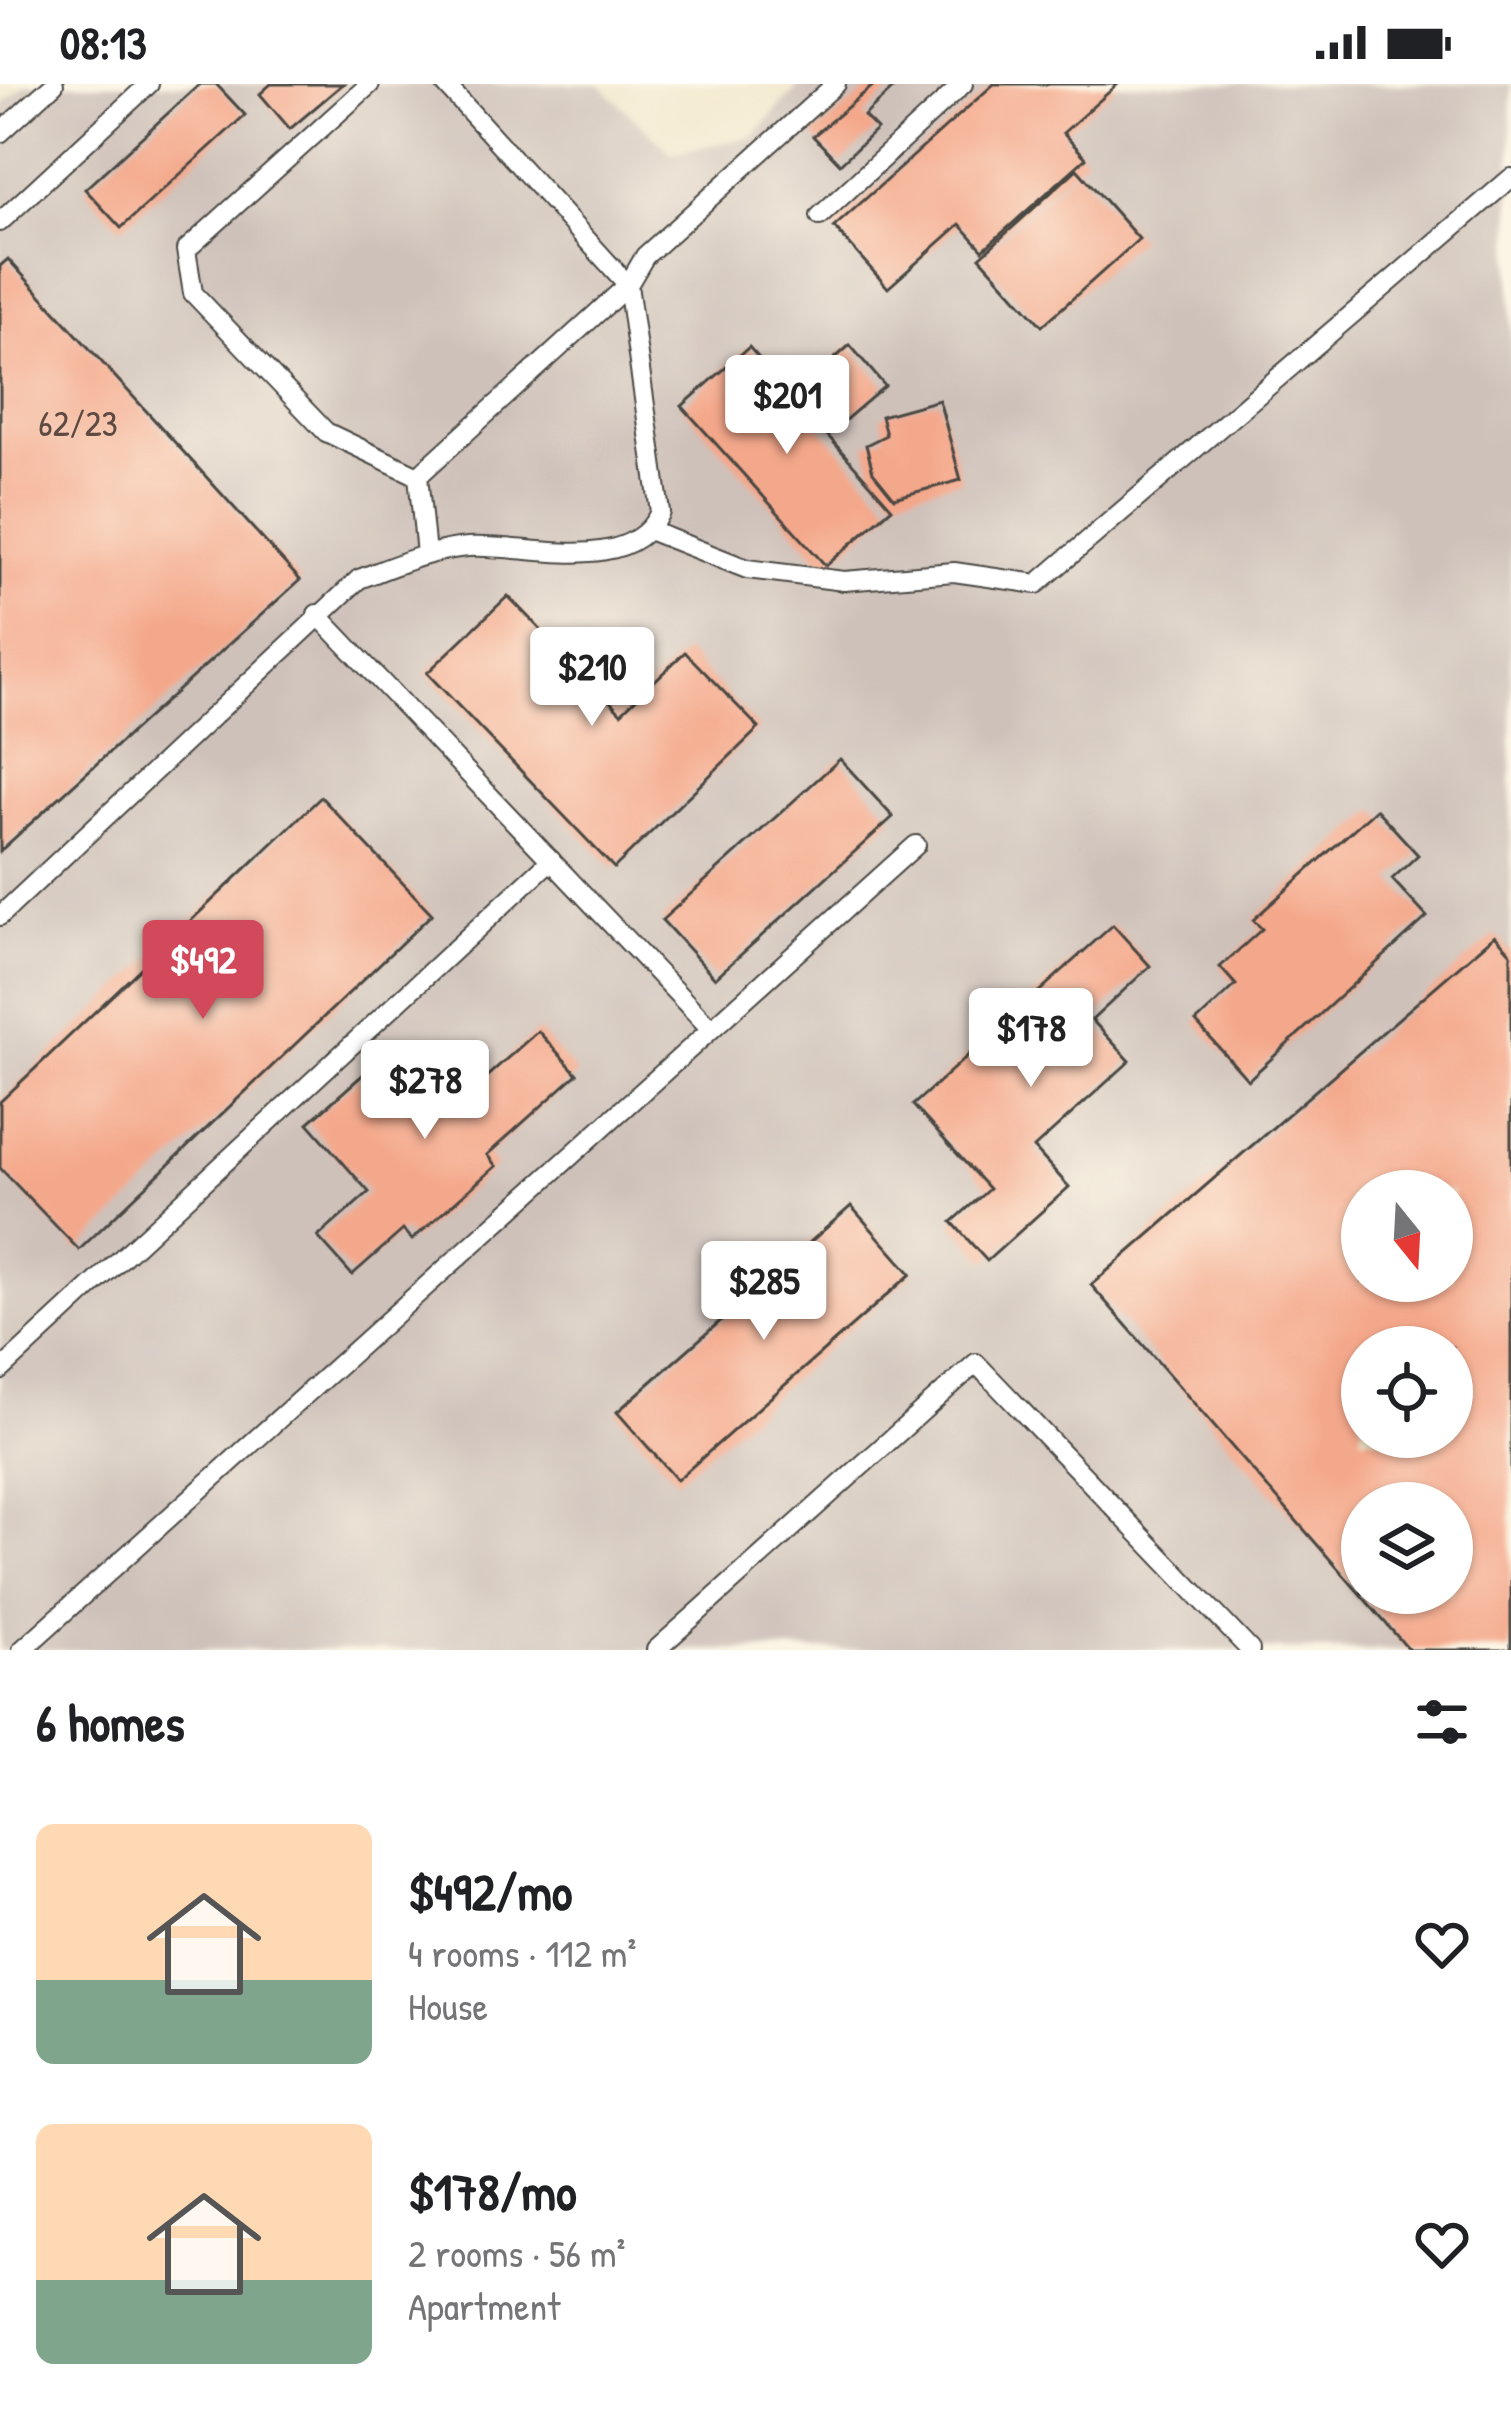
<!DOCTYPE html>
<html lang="en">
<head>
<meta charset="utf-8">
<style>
  :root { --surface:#fff; --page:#f2f2f2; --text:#202124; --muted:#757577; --accent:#d1495b }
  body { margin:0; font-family:"Patrick Hand",sans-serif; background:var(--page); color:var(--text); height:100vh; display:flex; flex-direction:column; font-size:45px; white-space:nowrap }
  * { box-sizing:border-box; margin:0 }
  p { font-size:39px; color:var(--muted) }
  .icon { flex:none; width:66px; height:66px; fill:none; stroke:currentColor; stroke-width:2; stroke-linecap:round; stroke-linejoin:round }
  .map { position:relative; height:1566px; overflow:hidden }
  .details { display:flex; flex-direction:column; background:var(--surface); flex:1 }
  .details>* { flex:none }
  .needle { width:78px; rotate:162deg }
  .tools { position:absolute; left:1341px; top:1086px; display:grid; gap:24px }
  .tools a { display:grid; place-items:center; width:132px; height:132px; border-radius:50%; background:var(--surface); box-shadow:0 3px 9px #0004; font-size:60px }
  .price { position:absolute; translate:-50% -102px; padding:0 27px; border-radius:12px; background:#fff; color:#222; font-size:39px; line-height:78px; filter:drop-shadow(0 3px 6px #0008) }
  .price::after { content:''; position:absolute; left:50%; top:72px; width:36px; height:27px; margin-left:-18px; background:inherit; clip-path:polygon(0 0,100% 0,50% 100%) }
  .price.current { background:var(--accent); color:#fff }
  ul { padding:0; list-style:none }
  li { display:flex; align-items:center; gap:36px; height:300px; padding:0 36px }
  li span { display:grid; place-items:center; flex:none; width:336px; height:240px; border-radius:18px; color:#555 }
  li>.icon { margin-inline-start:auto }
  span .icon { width:144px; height:144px; fill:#fffc; stroke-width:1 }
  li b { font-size:51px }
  h2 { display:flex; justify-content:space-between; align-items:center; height:144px; padding:0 36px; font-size:51px }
  .status { display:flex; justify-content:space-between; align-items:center; height:84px; padding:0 60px; background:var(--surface); direction:ltr }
  .status svg { height:33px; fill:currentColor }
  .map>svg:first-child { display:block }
</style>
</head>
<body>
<div class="status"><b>08:13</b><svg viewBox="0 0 49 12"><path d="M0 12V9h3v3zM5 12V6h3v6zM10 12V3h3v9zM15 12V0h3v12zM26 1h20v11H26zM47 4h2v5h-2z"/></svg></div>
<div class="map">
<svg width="1511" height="1566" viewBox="0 0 1511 1566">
  <rect width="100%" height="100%" fill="#fcf5e5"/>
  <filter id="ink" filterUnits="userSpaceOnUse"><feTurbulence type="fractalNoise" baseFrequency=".00833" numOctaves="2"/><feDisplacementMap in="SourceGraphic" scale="24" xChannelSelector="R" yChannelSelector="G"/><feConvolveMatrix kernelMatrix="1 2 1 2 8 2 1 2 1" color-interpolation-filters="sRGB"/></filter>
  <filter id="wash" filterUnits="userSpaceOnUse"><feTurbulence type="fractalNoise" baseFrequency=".004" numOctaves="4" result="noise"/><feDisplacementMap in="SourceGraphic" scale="48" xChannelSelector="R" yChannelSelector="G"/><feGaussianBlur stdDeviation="2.7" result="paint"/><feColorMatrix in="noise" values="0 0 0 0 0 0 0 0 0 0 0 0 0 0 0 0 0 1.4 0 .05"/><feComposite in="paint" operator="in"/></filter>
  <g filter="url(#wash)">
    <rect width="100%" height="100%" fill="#f2e8cd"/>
    <path fill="#cec1ba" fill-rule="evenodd" d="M26 0H599L671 69 753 53 800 0H1511V1566H0V23ZM1362 1107H1452V1197H1362ZM1362 1263H1452V1353H1362ZM1362 1419H1452V1509H1362Z"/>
    <g id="blocks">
      <g fill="#f4a88b" fill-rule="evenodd">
        <polygon points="200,0 216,0 245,31 121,144 85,105"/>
        <polygon points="271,0 343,0 290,45 260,10"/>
        <polygon points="875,0 898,0 864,32 877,45 840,80 813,52"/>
        <polygon points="994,0 1118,0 1063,49 1086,74 983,166 960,140 888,204 834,143"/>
        <polygon points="1077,85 1139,155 1042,242 980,173"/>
        <polygon points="8,175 300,496 0,767 0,182"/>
        <polygon points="850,261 885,302 843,338 808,298"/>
        <polygon points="749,263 892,424 826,482 682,322"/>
        <polygon points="939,316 961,396 894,414 873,388 866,361 886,351 881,332"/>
        <polygon points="508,512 621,629 685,568 759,644 614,784 427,589"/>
        <polygon points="840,675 893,733 715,894 662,836"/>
        <polygon points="321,713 432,830 79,1166 0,1084 0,1018"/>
        <polygon points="1376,725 1418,771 1392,795 1427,833 1248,996 1196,938 1236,901 1220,883 1262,845 1253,836"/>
        <polygon points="1113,841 1150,882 1092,936 1130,977 1034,1064 1069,1103 987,1177 952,1138 989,1105 913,1021"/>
        <path d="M1495 851 1511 869V1566H1409L1091 1201ZM1362 1107H1452V1197H1362ZM1362 1263H1452V1353H1362ZM1362 1419H1452V1509H1362Z"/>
        <polygon points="538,947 577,990 487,1071 496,1082 412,1156 403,1146 352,1191 318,1153 369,1108 308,1039 392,965 448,1027"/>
        <polygon points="851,1122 911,1190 677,1396 617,1328"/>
      </g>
    </g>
  </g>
  <g filter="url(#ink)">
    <use href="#blocks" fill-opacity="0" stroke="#494743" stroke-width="3"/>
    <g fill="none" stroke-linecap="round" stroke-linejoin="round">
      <defs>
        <g id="service">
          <polyline points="370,0 186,166 193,209 326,348 418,392"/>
          <polyline points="0,49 54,0"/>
          <polyline points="820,132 963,0"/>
          <polyline points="0,138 149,0"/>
          <polyline points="651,447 747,485 844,497 954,488 1037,500 1511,94"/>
          <polyline points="426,470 418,392 628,201 445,0"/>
          <polyline points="317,530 711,945"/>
          <path d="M0 832 359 495C394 482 430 466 468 463 525 459 630 494 660 428L628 201 645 172 836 0"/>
          <polyline points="0,1287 551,776"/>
          <polyline points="22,1566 916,761"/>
          <polyline points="656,1566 976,1279 1250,1566"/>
        </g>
      </defs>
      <use href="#service" stroke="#494743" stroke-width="22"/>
      <use href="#service" stroke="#fff" stroke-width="18"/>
    </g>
  </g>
  <g text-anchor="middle" stroke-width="12" stroke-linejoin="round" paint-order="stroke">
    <g font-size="36" fill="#5d4a43">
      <text x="78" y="352">62/23</text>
    </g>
  </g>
</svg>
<div class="tools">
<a><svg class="needle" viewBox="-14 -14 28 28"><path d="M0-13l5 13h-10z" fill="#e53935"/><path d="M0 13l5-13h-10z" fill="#757577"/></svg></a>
<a><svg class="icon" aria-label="locate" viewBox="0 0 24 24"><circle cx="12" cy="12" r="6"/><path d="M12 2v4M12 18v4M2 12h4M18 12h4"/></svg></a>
<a><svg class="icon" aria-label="layers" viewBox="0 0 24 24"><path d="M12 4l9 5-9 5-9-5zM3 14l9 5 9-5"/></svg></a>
</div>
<b class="price" style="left:787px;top:373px">$201</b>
<b class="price" style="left:592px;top:645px">$210</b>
<b class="price current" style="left:203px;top:938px">$492</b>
<b class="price" style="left:1031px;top:1006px">$178</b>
<b class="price" style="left:425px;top:1058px">$278</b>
<b class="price" style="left:764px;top:1259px">$285</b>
</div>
<section class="details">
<h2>6 homes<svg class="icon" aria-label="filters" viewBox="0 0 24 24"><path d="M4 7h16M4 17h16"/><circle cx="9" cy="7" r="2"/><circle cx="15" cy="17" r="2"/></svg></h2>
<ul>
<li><span style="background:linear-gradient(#ffd9b3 65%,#7fa58c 0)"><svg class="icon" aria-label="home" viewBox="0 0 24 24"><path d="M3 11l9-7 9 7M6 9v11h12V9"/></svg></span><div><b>$492/mo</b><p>4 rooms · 112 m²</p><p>House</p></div><svg class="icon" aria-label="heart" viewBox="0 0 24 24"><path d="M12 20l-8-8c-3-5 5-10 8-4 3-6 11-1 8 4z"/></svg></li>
<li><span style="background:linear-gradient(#ffd9b3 65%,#7fa58c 0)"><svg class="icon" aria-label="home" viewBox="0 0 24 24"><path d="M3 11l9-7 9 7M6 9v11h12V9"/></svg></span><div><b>$178/mo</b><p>2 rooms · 56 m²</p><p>Apartment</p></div><svg class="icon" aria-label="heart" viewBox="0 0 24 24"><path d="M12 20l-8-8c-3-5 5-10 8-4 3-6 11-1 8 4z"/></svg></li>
</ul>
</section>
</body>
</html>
